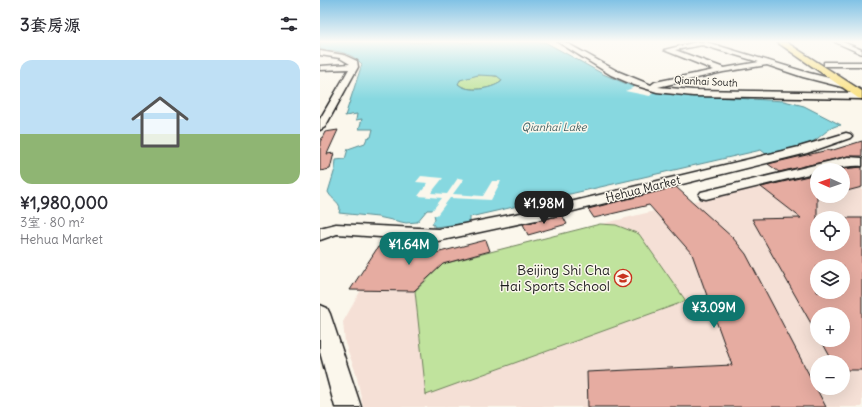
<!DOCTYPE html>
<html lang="zh">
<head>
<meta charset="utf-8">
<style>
  :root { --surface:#fff; --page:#f7f7f7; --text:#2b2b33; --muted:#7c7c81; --accent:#0f766e }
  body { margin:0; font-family:Delius,"LXGW WenKai TC",sans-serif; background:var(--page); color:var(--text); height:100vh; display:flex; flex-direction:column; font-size:15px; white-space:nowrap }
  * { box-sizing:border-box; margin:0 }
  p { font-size:13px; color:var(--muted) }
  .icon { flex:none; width:22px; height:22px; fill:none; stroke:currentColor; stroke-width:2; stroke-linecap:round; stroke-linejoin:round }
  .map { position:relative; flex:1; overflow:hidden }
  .sheet { display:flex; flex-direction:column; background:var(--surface); width:320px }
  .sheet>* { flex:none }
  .needle { width:26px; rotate:272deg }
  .fabs { position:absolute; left:490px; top:163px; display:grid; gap:8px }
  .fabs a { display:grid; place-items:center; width:40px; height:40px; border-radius:50%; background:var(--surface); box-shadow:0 4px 16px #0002; font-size:20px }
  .price { position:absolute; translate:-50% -34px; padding:0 9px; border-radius:14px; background:var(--accent); color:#fff; font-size:13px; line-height:26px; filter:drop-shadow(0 1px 2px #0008) }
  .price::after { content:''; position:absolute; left:50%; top:24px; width:12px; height:9px; margin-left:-6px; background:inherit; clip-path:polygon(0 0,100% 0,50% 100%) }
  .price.current { background:#222; color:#fff }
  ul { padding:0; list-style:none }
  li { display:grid; align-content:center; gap:8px; height:212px; padding:0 20px }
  li span { display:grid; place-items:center; height:124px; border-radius:12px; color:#555 }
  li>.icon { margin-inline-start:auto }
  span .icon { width:72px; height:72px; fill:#fffc; stroke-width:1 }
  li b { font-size:17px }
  h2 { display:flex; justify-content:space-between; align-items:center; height:48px; padding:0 20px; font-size:17px }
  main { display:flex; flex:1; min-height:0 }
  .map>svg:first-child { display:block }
</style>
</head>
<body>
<main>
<section class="sheet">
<h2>3套房源<svg class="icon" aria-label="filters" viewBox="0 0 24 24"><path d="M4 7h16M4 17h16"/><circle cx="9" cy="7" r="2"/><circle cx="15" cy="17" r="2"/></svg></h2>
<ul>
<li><span style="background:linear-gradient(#bfe0f5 60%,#8fb573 0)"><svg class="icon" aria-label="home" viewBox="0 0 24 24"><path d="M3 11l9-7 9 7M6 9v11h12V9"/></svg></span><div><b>¥1,980,000</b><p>3室 · 80 m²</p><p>Hehua Market</p></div></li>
</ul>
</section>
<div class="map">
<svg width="542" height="407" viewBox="0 0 542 407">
  <rect width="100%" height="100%" fill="#fbf7ec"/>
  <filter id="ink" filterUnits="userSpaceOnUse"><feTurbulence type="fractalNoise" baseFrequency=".025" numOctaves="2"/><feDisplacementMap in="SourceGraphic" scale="8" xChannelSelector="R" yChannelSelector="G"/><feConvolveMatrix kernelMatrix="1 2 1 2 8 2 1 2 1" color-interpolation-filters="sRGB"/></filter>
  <g filter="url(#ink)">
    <path fill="#f5e0d6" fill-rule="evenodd" d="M542 164V407H43L36 373 25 343 23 322 41 290 94 291 123 264 188 247 497 171V196H523V170H500L519 165ZM497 218H523V244H497ZM497 266H523V292H497ZM497 314H523V340H497ZM497 362H523V388H497Z"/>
    <g fill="#c0e39d" stroke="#6e805c">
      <path d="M165 74 180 77 182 80 181 82C171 89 148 93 138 84V82L145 77Z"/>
      <polygon points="280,224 296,225 319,234 366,301 106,395 95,291 123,264"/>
    </g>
    <path fill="#87d8e0" stroke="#5c8d92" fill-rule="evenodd" d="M0 42H225L283 74 314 87 346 94 464 101 484 106 521 125C509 126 503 136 492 142 478 148 461 150 446 154L441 150 150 217V223L114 227V225L112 224 115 219 113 210H107L97 222 86 223 58 217 19 213C23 202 12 201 8 192L15 169 16 160 25 159 28 149 45 143 47 138 51 137 53 129H39L42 119 36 120 37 114 25 116 42 64C31 52 15 50 0 50ZM158 75 177 76 182 80 181 82C171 89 148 93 138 84L140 80Z"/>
    <g fill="#fbf7ec">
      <polygon points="317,86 335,90 330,96 305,91"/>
      <polygon points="101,176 123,178 111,193 127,194 138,178 144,179 133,194 163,196 172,181 181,181 171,200 130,198 117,215 112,215 111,212 122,198 98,196 108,183 96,182"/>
    </g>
    <g fill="#e6aca1" stroke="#1c1c1c" fill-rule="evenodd">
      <polygon points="18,130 7,154 14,153 10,169 0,171 0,142 5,132"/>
      <polygon points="542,141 542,156 528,156 459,172 448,164 508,150 510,151"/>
      <polygon points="542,167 542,187 523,192 523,170 514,170"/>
      <path d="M497 174V244H523V218H542V370H523V362H513L501 340H523V314H497V334L432 219 481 218 441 187ZM497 266H523V292H497Z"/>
      <polygon points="356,187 413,238 426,254 506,407 268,407 267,372 412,365 372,254 329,205 274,218 268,209"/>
      <polygon points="242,215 247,224 208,235 203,224"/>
      <polygon points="166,240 170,251 123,264 94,291 30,290 58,247 101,245 96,253 116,253"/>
    </g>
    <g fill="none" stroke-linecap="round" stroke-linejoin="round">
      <defs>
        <g id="minor">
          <path d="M238 42H245L297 71 331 85 335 82 394 70 344 50 376 42H386L489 73 525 82 526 84 522 87 483 77 447 65 403 72 338 87 373 90 542 93V99L373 96 337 92 314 85 291 75ZM382 45 439 62 404 68 355 50Z"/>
          <polygon points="515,42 523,42 542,50 542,54"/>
          <polygon points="0,51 24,55 37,61 38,67 5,127 0,130 0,119 29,69 0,70 0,66 30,64 20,58 0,55"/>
          <rect x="504" y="62" width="38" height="4"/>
          <polygon points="526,133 530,134 532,136 530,138 487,153 221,219 118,241 17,234 0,240 0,228 16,224 118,229 221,209 479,147"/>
          <path d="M528 157 542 158V166C525 165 513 170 497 170V172L386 199 381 198 379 195 381 192Z"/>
          <polygon points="0,305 7,308 10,314 41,407 15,407 0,352"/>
        </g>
        <polygon id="major" points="457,42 466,42 542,91 542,99 538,98"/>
      </defs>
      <use href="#minor" stroke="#1c1c1c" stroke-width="3"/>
      <use href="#major" stroke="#1c1c1c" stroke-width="3"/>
      <use href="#minor" fill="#fbf7ec" fill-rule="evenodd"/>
      <use href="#major" fill="#fae181" fill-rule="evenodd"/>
    </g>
  </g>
  <linearGradient id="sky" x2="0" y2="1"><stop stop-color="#81c2e5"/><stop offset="0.42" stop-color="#fdfbf6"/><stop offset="1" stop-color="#fdfbf6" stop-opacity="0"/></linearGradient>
  <rect width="542" height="99" fill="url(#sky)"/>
  <defs>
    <symbol id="school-ring" viewBox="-11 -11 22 22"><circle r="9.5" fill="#fbf7ec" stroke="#c8321e" stroke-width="1.5"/><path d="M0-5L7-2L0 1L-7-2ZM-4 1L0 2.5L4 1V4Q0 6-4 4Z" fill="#c8321e"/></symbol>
  </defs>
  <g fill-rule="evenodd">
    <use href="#school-ring" x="293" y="268" width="20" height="20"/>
  </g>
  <g text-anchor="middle" stroke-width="3" stroke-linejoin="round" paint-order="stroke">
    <g font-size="10" fill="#1c1c1c" stroke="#fbf7ec">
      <text transform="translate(386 81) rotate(3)" y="4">Qianhai South</text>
    </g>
    <g font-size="11" font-style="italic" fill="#415e61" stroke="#fbf7ec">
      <text x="234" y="131">Qianhai Lake</text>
    </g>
    <g font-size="12" fill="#1c1c1c" stroke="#fbf7ec">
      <text transform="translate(323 189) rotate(-14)" y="4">Hehua Market</text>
    </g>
    <g font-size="14" fill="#1c1c1c" stroke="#fbf7ec" text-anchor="end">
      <text x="290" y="275">Beijing Shi Cha<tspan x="290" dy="16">Hai Sports School</tspan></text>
    </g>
  </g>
</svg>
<div class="fabs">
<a><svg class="needle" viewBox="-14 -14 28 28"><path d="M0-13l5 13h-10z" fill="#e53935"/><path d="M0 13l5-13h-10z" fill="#7c7c81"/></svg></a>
<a><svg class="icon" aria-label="locate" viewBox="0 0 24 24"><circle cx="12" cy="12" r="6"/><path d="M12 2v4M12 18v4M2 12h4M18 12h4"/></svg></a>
<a><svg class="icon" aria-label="layers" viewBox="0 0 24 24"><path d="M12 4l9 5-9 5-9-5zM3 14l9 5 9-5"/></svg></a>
<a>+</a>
<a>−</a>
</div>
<b class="price current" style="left:224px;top:225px">¥1.98M</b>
<b class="price" style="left:89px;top:266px">¥1.64M</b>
<b class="price" style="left:394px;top:329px">¥3.09M</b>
</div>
</main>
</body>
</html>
